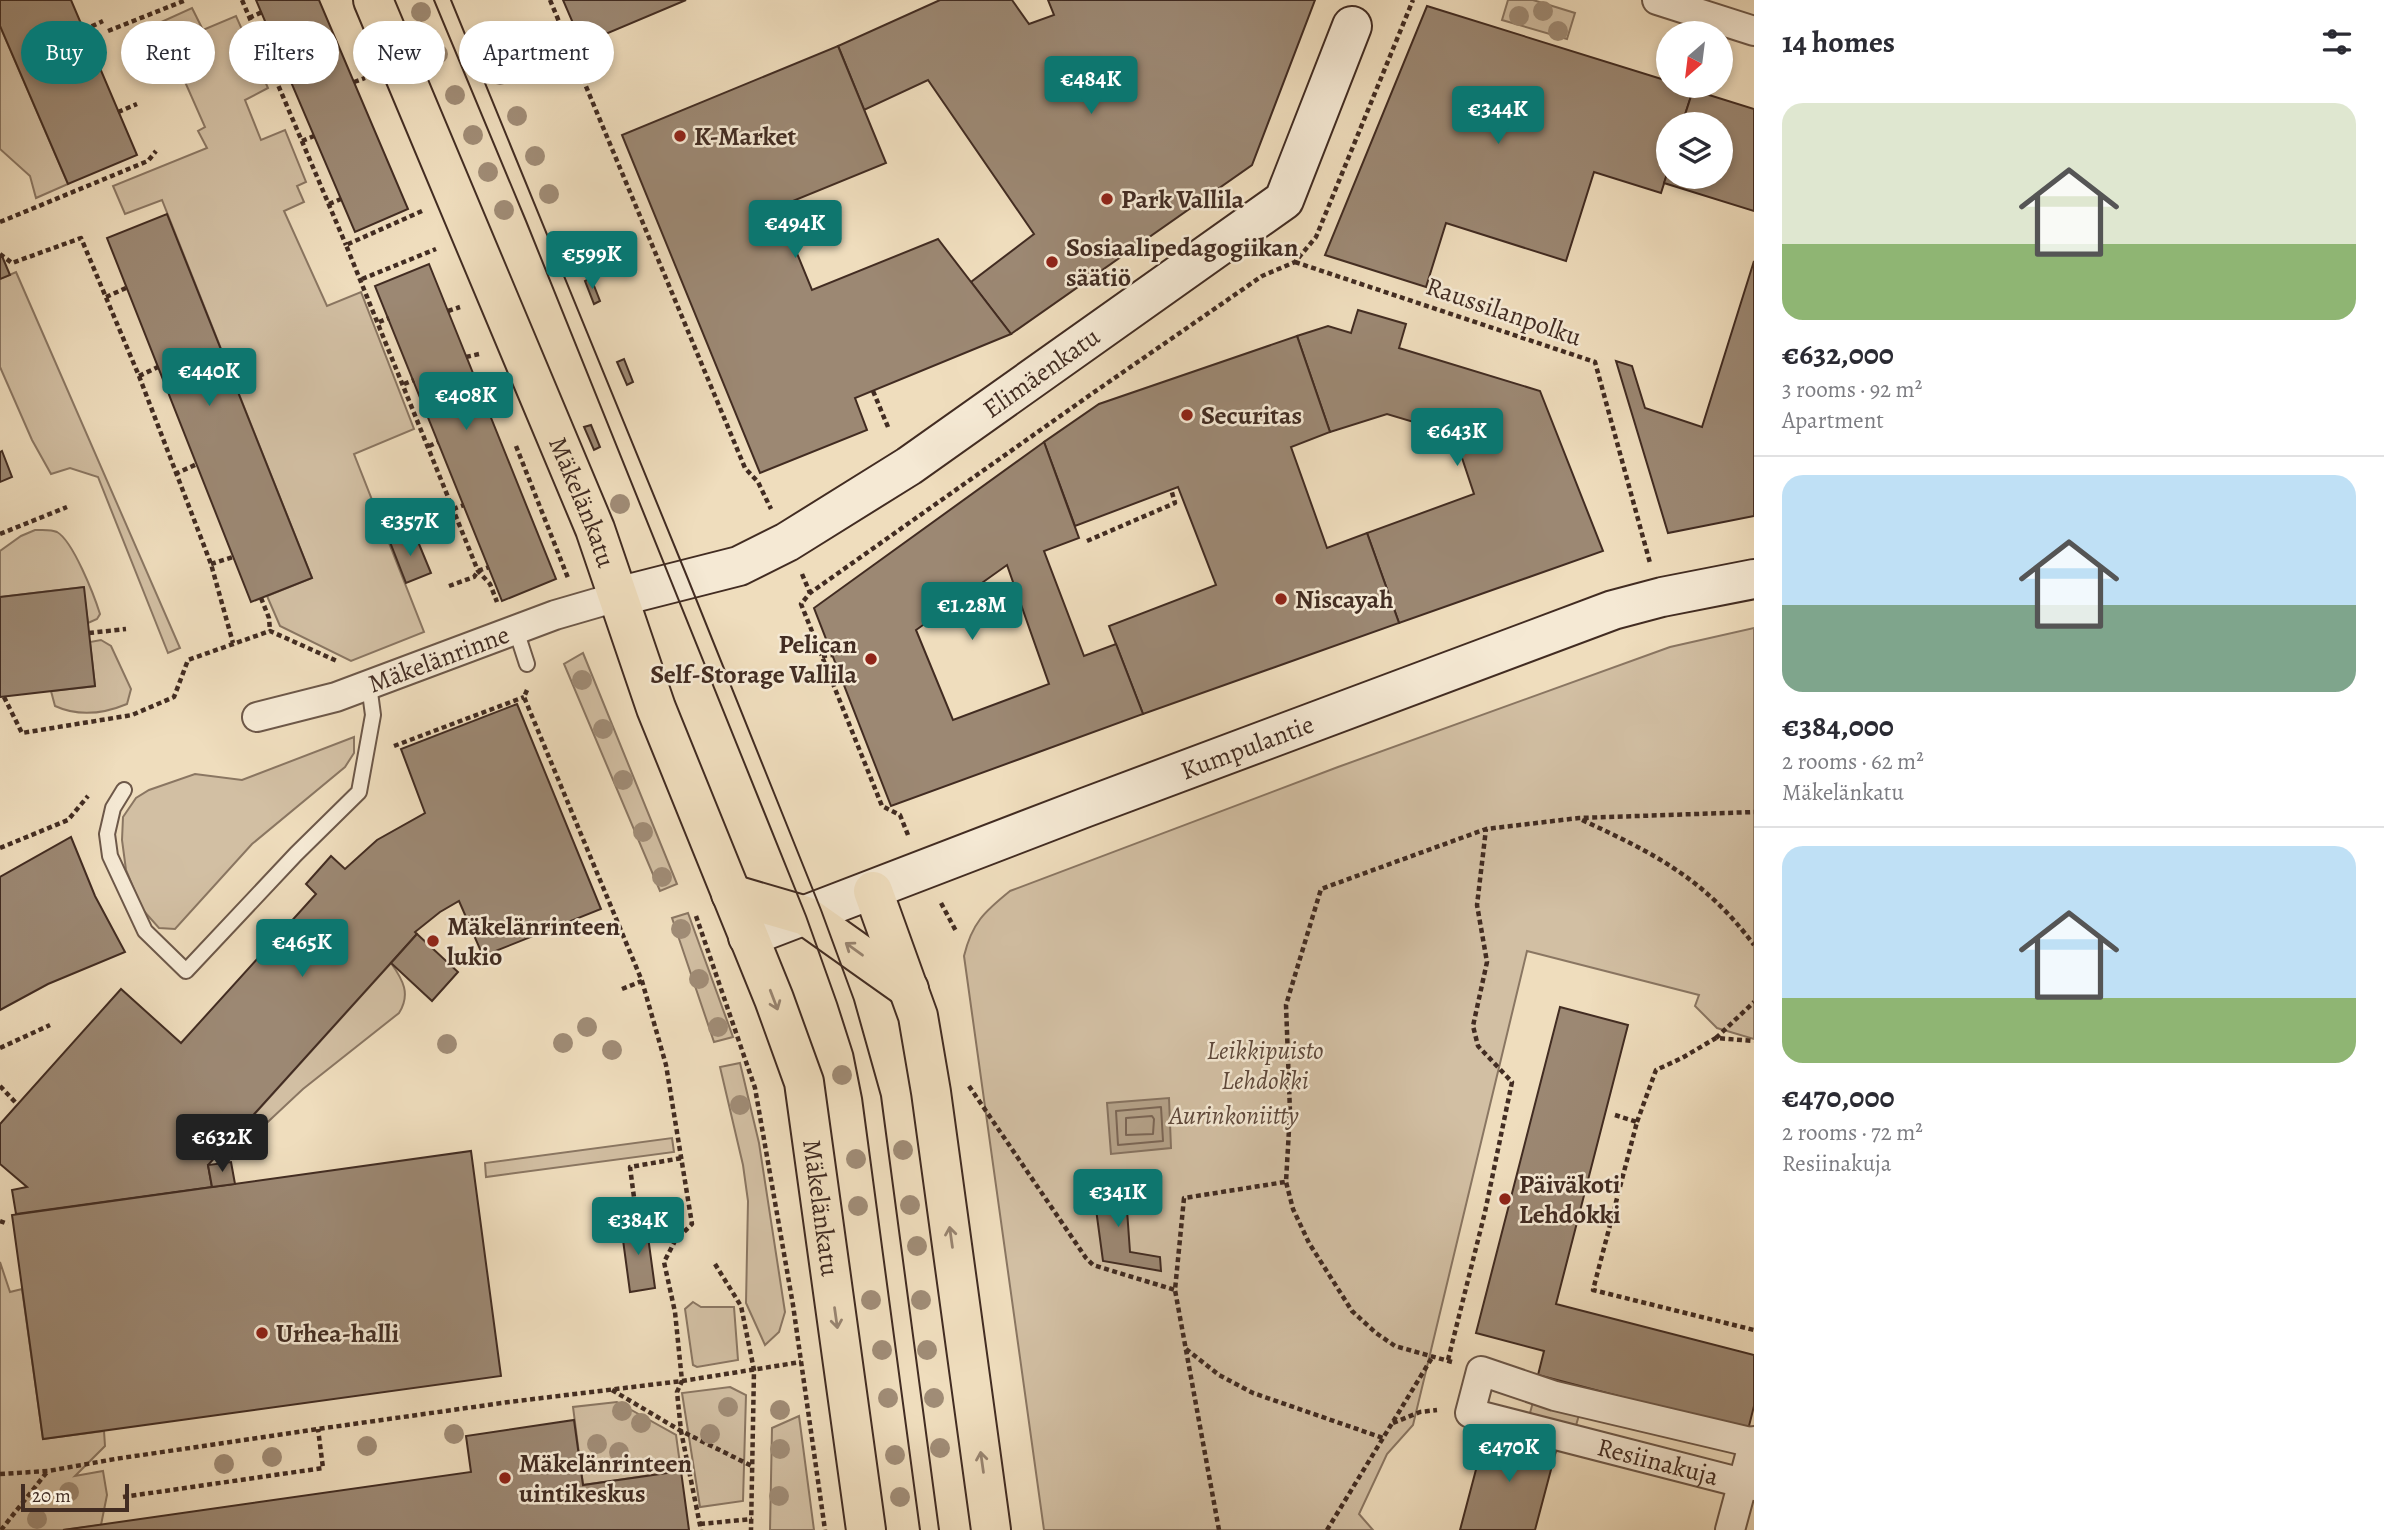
<!DOCTYPE html>
<html lang="en">
<head>
<meta charset="utf-8">
<style>
  :root { --surface:#fff; --page:#f7f7f7; --text:#2b2b33; --muted:#7c7c81; --line:#e1e1e2; --accent:#0f766e }
  body { margin:0; font-family:Alegreya,serif; background:var(--page); color:var(--text); height:100vh; display:flex; flex-direction:column; font-size:26px; white-space:nowrap }
  * { box-sizing:border-box; margin:0 }
  p { font-size:23px; color:var(--muted) }
  .icon { flex:none; width:38px; height:38px; fill:none; stroke:currentColor; stroke-width:2; stroke-linecap:round; stroke-linejoin:round }
  .map { position:relative; flex:1; overflow:hidden }
  .panel { display:flex; flex-direction:column; background:var(--surface); width:630px }
  .panel>* { flex:none }
  .banner { position:absolute; left:21px; top:21px; width:665px; height:63px; display:flex; gap:14px }
  .needle { width:46px; rotate:208deg }
  .buttons { position:absolute; left:1656px; top:21px; display:grid; gap:14px }
  .buttons a { display:grid; place-items:center; width:77px; height:77px; border-radius:50%; background:var(--surface); box-shadow:0 4px 10px #0003; font-size:35px }
  .scale { position:absolute; left:21px; bottom:18px; width:108px; box-sizing:border-box; padding-left:7px; border:4px solid #422c22; border-top:0; font-size:19px; line-height:24px; white-space:nowrap; color:#422c22; -webkit-text-stroke:5px #f5e9d4; paint-order:stroke }
  .price { position:absolute; translate:-50% -60px; padding:0 16px; border-radius:7px; background:var(--accent); color:#fff; font-size:23px; line-height:46px; filter:drop-shadow(0 2px 4px #0008) }
  .price::after { content:''; position:absolute; left:50%; top:42px; width:21px; height:16px; margin-left:-10px; background:inherit; clip-path:polygon(0 0,100% 0,50% 100%) }
  .price.on { background:#222; color:#fff }
  ul { padding:0; list-style:none }
  li { display:grid; align-content:center; gap:14px; height:371px; padding:0 28px }
  li+li { border-top:2px solid var(--line) }
  li span { display:grid; place-items:center; height:217px; border-radius:21px; color:#555 }
  li>.icon { margin-inline-start:auto }
  span .icon { width:126px; height:126px; fill:#fffc; stroke-width:1 }
  li b { font-size:30px }
  h2 { display:flex; justify-content:space-between; align-items:center; height:84px; padding:0 28px; font-size:30px }
  .tag { padding:0 24px; border-radius:32px; background:var(--surface); box-shadow:0 4px 10px #0003; font-size:24px; line-height:63px }
  .tag.on { background:var(--accent); color:#fff }
  main { display:flex; flex:1; min-height:0 }
  .map>svg:first-child { display:block }
</style>
</head>
<body>
<main>
<div class="map">
<svg width="1754" height="1530" viewBox="0 0 1754 1530">
  <rect width="100%" height="100%" fill="#efddbd"/>
  <filter id="stains"><feTurbulence type="fractalNoise" baseFrequency=".00286" numOctaves="4"/><feColorMatrix values="0 0 0 0 .2 0 0 0 0 .09 0 0 0 0 .02 0 0 0 .5 -.17"/></filter>
  <radialGradient id="worn" r=".72"><stop offset=".6" stop-color="#630" stop-opacity="0"/><stop offset="1" stop-color="#630" stop-opacity=".3"/></radialGradient>
  <g fill="#d2bfa3" stroke="#8a7662" stroke-width="2">
    <polygon points="1508,0 1533,0 1575,13 1567,39 1502,20"/>
    <polygon points="192,8 203,30 236,16 268,88 245,100 261,140 285,130 306,182 297,186 304,202 284,211 327,306 361,292 414,429 354,454 424,632 351,661 280,626 267,596 312,578 162,200 125,214 113,186 207,148 198,131 205,127 159,23"/>
    <polygon points="0,26 68,184 36,198 30,176 0,149"/>
    <polygon points="16,272 180,648 168,653 98,477 70,468 51,474 32,440 0,367 0,279"/>
    <path d="M35 530C42 530 51 529 57 532 73 541 94 595 100 614L97 619 88 623 83 587 0 597V551L21 536Z"/>
    <path d="M1754 628V1039L1717 1028 1695 1006 1699 995 1527 951 1413 1425 1387 1454 1359 1514 1373 1530H1044L964 956C972 923 984 912 1010 891L1338 767 1670 647Z"/>
    <path d="M101 640 111 646 131 689 127 704C103 714 79 717 55 706L51 691 95 686 90 642Z"/>
    <polygon points="583,653 677,884 660,891 564,664"/>
    <polygon points="354,737 354,753 345,767 252,844 175,929 159,928 142,909 126,870 122,840 123,817 136,798 149,790 195,774 242,780"/>
    <polygon points="688,913 733,1037 714,1042 672,918"/>
    <path d="M391 963C403 980 411 994 399 1013L303 1089 256 1133 220 1161 215 1158Z"/>
    <polygon points="740,1063 759,1143 785,1312 779,1332 765,1345 746,1303 748,1201 743,1165 720,1067"/>
    <polygon points="672,1138 674,1152 486,1177 485,1163"/>
    <polygon points="0,1262 10,1292 22,1289 43,1439 104,1431 105,1446 75,1476 103,1471 107,1495 101,1525 63,1530 0,1530"/>
    <polygon points="693,1302 701,1307 734,1307 738,1360 697,1367 693,1365 685,1309"/>
    <polygon points="730,1387 746,1395 743,1501 700,1507 682,1393"/>
    <polygon points="617,1402 676,1435 681,1471 583,1485 573,1407"/>
    <polygon points="1533,1402 1579,1415 1573,1436 1527,1424"/>
    <polygon points="799,1416 814,1530 770,1530 772,1428"/>
  </g>
  <polygon fill="#b4a188" stroke="#86725f" stroke-width="2" points="1169,1098 1171,1148 1111,1154 1107,1103"/>
  <g fill="none" stroke-linecap="round" stroke-linejoin="round">
    <g stroke="#7b6655" stroke-width="2">
      <polygon points="1161,1107 1163,1141 1118,1145 1116,1111"/>
      <polygon points="1152,1116 1154,1119 1153,1134 1126,1135 1126,1118"/>
    </g>
  </g>
  <g fill="#9c8873" stroke="#422c22" stroke-width="2" fill-rule="evenodd">
    <polygon points="0,0 71,0 137,155 68,184 0,26"/>
    <polygon points="256,0 319,0 408,209 355,232"/>
    <polygon points="563,0 686,0 582,44"/>
    <polygon points="940,0 1012,0 1029,24 1054,15 1048,0 1315,0 1252,165 1011,334 971,282 1034,234 928,80 864,110 838,46"/>
    <polygon points="1427,6 1668,81 1668,86 1682,86 1693,90 1682,124 1668,124 1668,171 1661,193 1594,172 1566,261 1446,223 1426,287 1325,255"/>
    <polygon points="838,46 886,163 778,207 812,290 938,239 1011,334 855,398 867,430 760,473 622,135"/>
    <polygon points="1693,90 1754,109 1754,211 1664,183 1668,171 1668,177 1720,177 1720,124 1682,124"/>
    <polygon points="167,214 312,578 251,602 107,238"/>
    <polygon points="2,256 10,275 0,279 0,257"/>
    <polygon points="1754,261 1754,516 1668,533 1616,361 1632,366 1645,408 1702,427"/>
    <polygon points="429,264 556,579 502,601 375,286"/>
    <polygon points="591,278 600,301 594,304 585,281"/>
    <polygon points="1358,310 1406,324 1399,348 1540,391 1603,551 1399,623 1367,533 1474,494 1454,434 1387,414 1330,432 1297,336 1328,326 1351,333"/>
    <polygon points="1297,336 1330,432 1291,447 1327,548 1367,533 1399,623 1143,714 1109,626 1216,585 1178,487 1075,526 1044,442 1099,404"/>
    <polygon points="624,359 633,382 627,385 617,362"/>
    <polygon points="591,425 600,447 594,450 584,427"/>
    <path d="M1044 442 1079 538 1044 551 1084 656 1116 644 1143 714 891 806 814 608ZM1007 565 1049 684 953 720 916 630Z"/>
    <polygon points="2,451 12,477 0,482 0,452"/>
    <polygon points="414,532 431,573 406,583 390,542"/>
    <polygon points="84,587 95,686 0,697 0,597"/>
    <polygon points="517,704 601,909 483,956 459,901 440,912 415,932 417,934 208,1165 212,1187 16,1214 12,1190 27,1187 0,1164 0,1124 121,989 181,1043 316,894 306,884 331,856 345,869 377,840 425,813 401,749"/>
    <polygon points="71,837 95,896 125,952 48,984 0,1010 0,877"/>
    <polygon points="417,934 458,972 432,1001 391,963"/>
    <polygon points="1560,1007 1628,1025 1556,1304 1754,1355 1754,1406 1748,1430 1538,1375 1544,1351 1476,1333"/>
    <polygon points="471,1151 501,1376 43,1439 12,1215"/>
    <polygon points="231,1162 235,1184 212,1187 208,1165"/>
    <polygon points="1125,1182 1130,1252 1160,1257 1161,1271 1103,1261 1093,1187"/>
    <polygon points="646,1222 655,1288 630,1292 621,1225"/>
    <polygon points="574,1420 583,1485 681,1471 689,1530 63,1530 471,1472 466,1436"/>
    <polygon points="1487,1428 1557,1447 1535,1530 1460,1530"/>
  </g>
  <g fill="none" stroke-linecap="round" stroke-linejoin="round">
    <defs>
      <g id="lane">
        <polyline points="516,630 527,664"/>
        <polyline points="124,790 113,808 107,834 110,856 145,931 186,971 296,854 359,792 373,715 369,685"/>
      </g>
      <g id="street">
        <polyline points="1657,0 1754,31"/>
        <path id="s1" d="M257 717 336 697 555 615 617 597"/>
        <path id="s2" d="M1754 1443 1555 1396 1481 1371 1470 1413 1754 1486"/>
        <polyline points="1730,1530 1754,1441"/>
      </g>
      <g id="secondary">
        <path id="s3" d="M617 597 739 566 787 542 909 466 1284 200 1352 26"/>
        <path id="s4" d="M748 937 1084 808 1613 610 1662 597 1754 579"/>
      </g>
      <g id="primary">
        <path id="s5" d="M373 0 595 529 656 708 774 999 804 1082 866 1530"/>
        <polyline points="873,891 918,1016 931,1092 991,1530"/>
        <polyline points="731,894 806,916 909,989"/>
      </g>
    </defs>
    <use href="#lane" stroke="#6d5849" stroke-width="18"/>
    <use href="#street" stroke="#6d5849" stroke-width="32"/>
    <use href="#secondary" stroke="#422c22" stroke-width="42"/>
    <use href="#primary" stroke="#422c22" stroke-width="42"/>
    <g stroke="#422c22" stroke-width="4.5" stroke-dasharray="5 3.5" stroke-linecap="butt">
      <polyline points="242,0 346,245"/>
      <polyline points="550,0 745,468 758,482 771,509"/>
      <polyline points="249,18 262,12"/>
      <polyline points="84,30 103,21"/>
      <polyline points="108,31 186,0"/>
      <polyline points="276,79 288,74"/>
      <polyline points="354,82 365,78"/>
      <polyline points="118,112 137,104"/>
      <polyline points="302,141 314,136"/>
      <polyline points="329,204 341,199"/>
      <polyline points="422,211 346,245 478,571 490,584 497,602"/>
      <polyline points="0,222 148,161 156,151"/>
      <polyline points="0,254 12,263 81,238 139,376 211,564 233,643"/>
      <polyline points="1295,262 1595,362 1650,563"/>
      <polyline points="362,279 436,249"/>
      <polyline points="106,297 126,288"/>
      <polyline points="448,311 460,307"/>
      <polyline points="379,322 389,318"/>
      <polyline points="466,357 479,354"/>
      <polyline points="139,376 158,367"/>
      <polyline points="404,384 414,380"/>
      <polyline points="873,391 888,427"/>
      <polyline points="429,446 438,442"/>
      <polyline points="516,446 568,578"/>
      <polyline points="175,474 197,464"/>
      <polyline points="453,509 464,505"/>
      <polyline points="0,534 67,507"/>
      <polyline points="1087,541 1175,503 1171,489"/>
      <polyline points="211,564 233,557"/>
      <polyline points="802,574 810,593"/>
      <polyline points="449,586 474,577 478,571 489,567"/>
      <polyline points="261,598 269,618 270,631"/>
      <polyline points="89,633 126,629"/>
      <polyline points="822,656 832,655"/>
      <polyline points="527,690 524,697 642,981 666,1065 692,1224 675,1241 664,1262 675,1312 682,1381 677,1392 681,1431 701,1530"/>
      <polyline points="4,697 22,733 132,715 174,697 188,660 270,631 337,661"/>
      <polyline points="394,746 524,697"/>
      <path d="M1582 820C1654 853 1705 879 1754 945"/>
      <polyline points="908,835 900,815 882,806 801,604 810,593 1090,395 1262,276 1295,262 1316,237 1413,0"/>
      <polyline points="0,848 68,820 88,796"/>
      <polyline points="941,903 957,933"/>
      <polyline points="696,916 755,1088 793,1305 825,1530"/>
      <polyline points="622,989 642,981"/>
      <polyline points="1716,1038 1754,1002"/>
      <polyline points="0,1048 50,1025"/>
      <polyline points="0,1086 16,1103"/>
      <polyline points="969,1086 1086,1258 1093,1265 1175,1290"/>
      <polyline points="1615,1115 1637,1122 1593,1290 1754,1330"/>
      <polyline points="1637,1122 1656,1070 1682,1058 1716,1038 1754,1041"/>
      <polyline points="635,1205 630,1167 682,1158"/>
      <polyline points="0,1221 8,1224"/>
      <polyline points="715,1264 741,1306 754,1370 751,1530"/>
      <polyline points="1186,1349 1219,1375 1253,1393 1383,1438"/>
      <polyline points="1448,1360 1485,1212 1512,1082 1478,1046 1473,1026 1487,962 1477,905 1486,829"/>
      <polyline points="1452,1362 1395,1346 1376,1333 1352,1311 1309,1243 1293,1209 1286,1182 1290,1112 1286,1005 1321,889 1486,829 1579,818 1754,812"/>
      <polyline points="612,1390 681,1431 752,1466"/>
      <polyline points="1393,1423 1420,1412 1437,1410"/>
      <polyline points="0,1474 48,1471 115,1459 318,1429 509,1402 682,1381 801,1362"/>
      <polyline points="123,1497 323,1468 318,1429"/>
      <polyline points="700,1524 752,1519"/>
      <polyline points="1,1530 47,1472"/>
      <polyline points="1219,1530 1175,1290 1184,1198 1285,1182"/>
      <polyline points="1327,1530 1433,1356"/>
    </g>
    <use href="#lane" stroke="#f5e9d4" stroke-width="14"/>
    <use href="#street" stroke="#f5e9d4" stroke-width="28"/>
    <use href="#secondary" stroke="#f5e9d4" stroke-width="38"/>
    <use href="#primary" stroke="#efddbd" stroke-width="38"/>
    <g stroke="#422c22" stroke-width="2">
      <polyline points="434,0 526,221 806,916 837,1003 853,1053 862,1098 920,1530"/>
      <polyline points="451,0 688,579 821,910 854,1000 881,1096 939,1530"/>
    </g>
  </g>
  <g fill="#a08c76">
    <circle cx="1543" cy="11" r="10"/>
    <circle cx="421" cy="12" r="10"/>
    <circle cx="1519" cy="16" r="10"/>
    <circle cx="1558" cy="31" r="10"/>
    <circle cx="438" cy="54" r="10"/>
    <circle cx="500" cy="75" r="10"/>
    <circle cx="455" cy="95" r="10"/>
    <circle cx="517" cy="116" r="10"/>
    <circle cx="473" cy="135" r="10"/>
    <circle cx="535" cy="156" r="10"/>
    <circle cx="488" cy="172" r="10"/>
    <circle cx="549" cy="194" r="10"/>
    <circle cx="504" cy="210" r="10"/>
    <circle cx="620" cy="504" r="10"/>
    <circle cx="582" cy="680" r="10"/>
    <circle cx="603" cy="729" r="10"/>
    <circle cx="623" cy="780" r="10"/>
    <circle cx="643" cy="832" r="10"/>
    <circle cx="662" cy="877" r="10"/>
    <circle cx="681" cy="929" r="10"/>
    <circle cx="699" cy="979" r="10"/>
    <circle cx="587" cy="1027" r="10"/>
    <circle cx="718" cy="1027" r="10"/>
    <circle cx="563" cy="1043" r="10"/>
    <circle cx="447" cy="1044" r="10"/>
    <circle cx="612" cy="1050" r="10"/>
    <circle cx="842" cy="1075" r="10"/>
    <circle cx="740" cy="1105" r="10"/>
    <circle cx="903" cy="1150" r="10"/>
    <circle cx="856" cy="1159" r="10"/>
    <circle cx="910" cy="1205" r="10"/>
    <circle cx="858" cy="1206" r="10"/>
    <circle cx="917" cy="1246" r="10"/>
    <circle cx="871" cy="1300" r="10"/>
    <circle cx="921" cy="1300" r="10"/>
    <circle cx="882" cy="1350" r="10"/>
    <circle cx="927" cy="1350" r="10"/>
    <circle cx="888" cy="1398" r="10"/>
    <circle cx="934" cy="1398" r="10"/>
    <circle cx="728" cy="1407" r="10"/>
    <circle cx="780" cy="1410" r="10"/>
    <circle cx="622" cy="1411" r="10"/>
    <circle cx="641" cy="1423" r="10"/>
    <circle cx="454" cy="1434" r="10"/>
    <circle cx="710" cy="1434" r="10"/>
    <circle cx="597" cy="1444" r="10"/>
    <circle cx="367" cy="1446" r="10"/>
    <circle cx="940" cy="1448" r="10"/>
    <circle cx="780" cy="1449" r="10"/>
    <circle cx="619" cy="1452" r="10"/>
    <circle cx="895" cy="1455" r="10"/>
    <circle cx="272" cy="1457" r="10"/>
    <circle cx="224" cy="1464" r="10"/>
    <circle cx="69" cy="1492" r="10"/>
    <circle cx="779" cy="1496" r="10"/>
    <circle cx="900" cy="1497" r="10"/>
    <circle cx="37" cy="1519" r="10"/>
  </g>
  <defs><path id="oneway-shaft" d="M-6 0H5M1.5-3L5.5 0L1.5 3" fill="none" stroke-width="1.6" stroke-linecap="round" stroke-linejoin="round" transform="scale(1.75)"/></defs>
  <g stroke="#988470">
    <use href="#oneway-shaft" transform="translate(854 949) rotate(-144)"/>
    <use href="#oneway-shaft" transform="translate(774 1000) rotate(69)"/>
    <use href="#oneway-shaft" transform="translate(951 1237) rotate(-98)"/>
    <use href="#oneway-shaft" transform="translate(836 1318) rotate(82)"/>
    <use href="#oneway-shaft" transform="translate(982 1462) rotate(-98)"/>
  </g>
  <g fill="#8f2418" stroke="#f5e9d4" stroke-width="2.5">
    <circle cx="680" cy="136" r="7"/>
    <circle cx="1107" cy="199" r="7"/>
    <circle cx="1052" cy="262" r="7"/>
    <circle cx="1187" cy="415" r="7"/>
    <circle cx="1281" cy="599" r="7"/>
    <circle cx="871" cy="659" r="7"/>
    <circle cx="433" cy="941" r="7"/>
    <circle cx="1505" cy="1199" r="7"/>
    <circle cx="262" cy="1333" r="7"/>
    <circle cx="505" cy="1478" r="7"/>
  </g>
  <g text-anchor="middle" stroke-width="5" stroke-linejoin="round" paint-order="stroke">
    <g font-size="26" font-weight="bold" fill="#422c22" stroke="#f5e9d4" text-anchor="start">
      <text x="694" y="145">K-Market</text>
      <text x="1121" y="208">Park Vallila</text>
      <text x="1066" y="256">Sosiaalipedagogiikan<tspan x="1066" dy="30">säätiö</tspan></text>
      <text x="1201" y="424">Securitas</text>
      <text x="1295" y="608">Niscayah</text>
      <text x="857" y="653" text-anchor="end">Pelican<tspan x="857" dy="30">Self-Storage Vallila</tspan></text>
      <text x="447" y="935">Mäkelänrinteen<tspan x="447" dy="30">lukio</tspan></text>
      <text x="1519" y="1193">Päiväkoti<tspan x="1519" dy="30">Lehdokki</tspan></text>
      <text x="276" y="1342">Urhea-halli</text>
      <text x="519" y="1472">Mäkelänrinteen<tspan x="519" dy="30">uintikeskus</tspan></text>
    </g>
    <g font-size="26" fill="#422c22" stroke="#f5e9d4">
      <text transform="translate(1504 311) rotate(19)" y="9">Raussilanpolku</text>
      <text dy="9" stroke="none"><textPath href="#s3" startOffset="485">Elimäenkatu</textPath></text>
      <text dy="9" stroke="none"><textPath href="#s5" startOffset="544">Mäkelänkatu</textPath></text>
      <text dy="9" stroke="none"><textPath href="#s1" startOffset="191">Mäkelänrinne</textPath></text>
      <text dy="9" stroke="none"><textPath href="#s4" startOffset="534">Kumpulantie</textPath></text>
      <text dy="9" stroke="none"><textPath href="#s5" startOffset="1292">Mäkelänkatu</textPath></text>
      <text dy="9" stroke="none"><textPath href="#s2" startOffset="520">Resiinakuja</textPath></text>
    </g>
    <g font-size="26" font-style="italic" fill="#5f493c" stroke="#f5e9d4">
      <text x="1265" y="1059">Leikkipuisto<tspan x="1265" dy="30">Lehdokki</tspan></text>
      <text x="1234" y="1124">Aurinkoniitty</text>
    </g>
  </g>
  <rect width="100%" height="100%" filter="url(#stains)"/>
  <rect width="100%" height="100%" fill="url(#worn)"/>
</svg>
<div class="buttons">
<a><svg class="needle" viewBox="-14 -14 28 28"><path d="M0-13l5 13h-10z" fill="#e53935"/><path d="M0 13l5-13h-10z" fill="#7c7c81"/></svg></a>
<a><svg class="icon" aria-label="layers" viewBox="0 0 24 24"><path d="M12 4l9 5-9 5-9-5zM3 14l9 5 9-5"/></svg></a>
</div>
<div class="scale">20 m</div>
<b class="price" style="left:1091px;top:116px">€484K</b>
<b class="price" style="left:1498px;top:146px">€344K</b>
<b class="price" style="left:795px;top:260px">€494K</b>
<b class="price" style="left:592px;top:291px">€599K</b>
<b class="price" style="left:209px;top:408px">€440K</b>
<b class="price" style="left:466px;top:432px">€408K</b>
<b class="price" style="left:1457px;top:468px">€643K</b>
<b class="price" style="left:410px;top:558px">€357K</b>
<b class="price" style="left:972px;top:642px">€1.28M</b>
<b class="price" style="left:302px;top:979px">€465K</b>
<b class="price on" style="left:222px;top:1174px">€632K</b>
<b class="price" style="left:1118px;top:1229px">€341K</b>
<b class="price" style="left:638px;top:1257px">€384K</b>
<b class="price" style="left:1509px;top:1484px">€470K</b>
<div class="banner">
<a class="tag on">Buy</a>
<a class="tag">Rent</a>
<a class="tag">Filters</a>
<a class="tag">New</a>
<a class="tag">Apartment</a>
</div>
</div>
<section class="panel">
<h2>14 homes<svg class="icon" aria-label="filters" viewBox="0 0 24 24"><path d="M4 7h16M4 17h16"/><circle cx="9" cy="7" r="2"/><circle cx="15" cy="17" r="2"/></svg></h2>
<ul>
<li><span style="background:linear-gradient(#dfe7d0 65%,#8fb573 0)"><svg class="icon" aria-label="home" viewBox="0 0 24 24"><path d="M3 11l9-7 9 7M6 9v11h12V9"/></svg></span><div><b>€632,000</b><p>3 rooms · 92 m²</p><p>Apartment</p></div></li>
<li><span style="background:linear-gradient(#bfe0f5 60%,#7fa58c 0)"><svg class="icon" aria-label="home" viewBox="0 0 24 24"><path d="M3 11l9-7 9 7M6 9v11h12V9"/></svg></span><div><b>€384,000</b><p>2 rooms · 62 m²</p><p>Mäkelänkatu</p></div></li>
<li><span style="background:linear-gradient(#bfe0f5 70%,#8fb573 0)"><svg class="icon" aria-label="home" viewBox="0 0 24 24"><path d="M3 11l9-7 9 7M6 9v11h12V9"/></svg></span><div><b>€470,000</b><p>2 rooms · 72 m²</p><p>Resiinakuja</p></div></li>
</ul>
</section>
</main>
</body>
</html>
